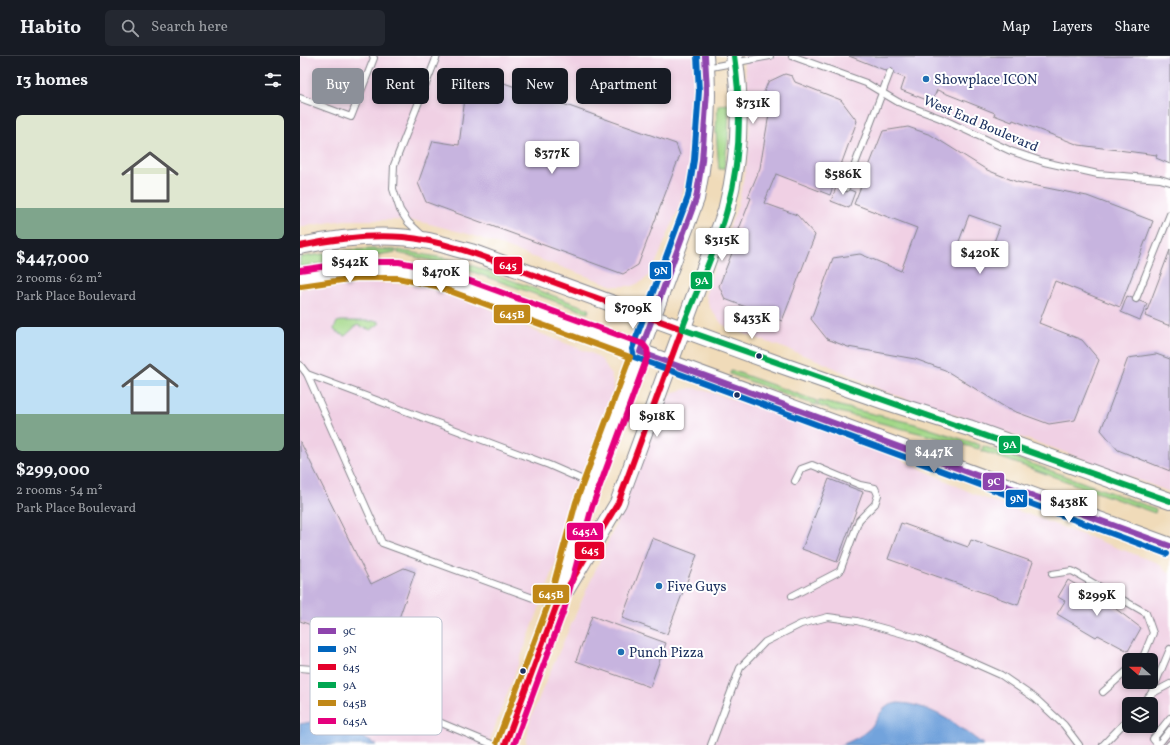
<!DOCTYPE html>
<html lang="en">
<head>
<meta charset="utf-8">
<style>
  :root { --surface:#171b24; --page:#242831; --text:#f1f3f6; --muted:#9ea1a6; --line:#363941; --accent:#8c9099 }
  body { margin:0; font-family:Vollkorn,serif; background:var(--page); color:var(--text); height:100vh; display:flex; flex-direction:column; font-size:15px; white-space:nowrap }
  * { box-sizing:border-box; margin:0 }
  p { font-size:13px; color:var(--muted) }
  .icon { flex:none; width:22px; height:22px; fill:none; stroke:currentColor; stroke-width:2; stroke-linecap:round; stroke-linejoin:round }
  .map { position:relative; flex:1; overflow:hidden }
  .panel { display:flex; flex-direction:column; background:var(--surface); width:300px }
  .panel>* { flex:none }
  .guide { position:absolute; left:12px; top:12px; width:380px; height:36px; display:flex; gap:8px }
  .needle { width:26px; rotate:291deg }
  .buttons { position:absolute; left:822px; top:597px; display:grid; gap:8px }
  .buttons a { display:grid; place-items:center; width:36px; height:36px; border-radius:6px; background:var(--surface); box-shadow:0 2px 6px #0003; font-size:20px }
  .price { position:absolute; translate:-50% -34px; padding:0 9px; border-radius:4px; background:#fff; color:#222; font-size:13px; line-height:26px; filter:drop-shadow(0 1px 2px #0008) }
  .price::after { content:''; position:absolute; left:50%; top:24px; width:12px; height:9px; margin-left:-6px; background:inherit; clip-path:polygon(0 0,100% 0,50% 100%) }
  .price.current { background:var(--accent); color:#fff }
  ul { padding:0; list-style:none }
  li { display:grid; align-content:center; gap:8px; height:212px; padding:0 16px }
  li span { display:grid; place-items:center; height:124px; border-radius:6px; color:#555 }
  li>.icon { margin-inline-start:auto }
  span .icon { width:72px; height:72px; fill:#fffc; stroke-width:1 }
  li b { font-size:17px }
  h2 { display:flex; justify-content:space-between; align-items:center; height:48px; padding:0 16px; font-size:17px }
  .pill { padding:0 14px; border-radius:6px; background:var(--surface); box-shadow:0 2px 6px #0003; font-size:14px; line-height:36px }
  .pill.current { background:var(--accent); color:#fff }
  header { display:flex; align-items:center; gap:24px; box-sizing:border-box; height:56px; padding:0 20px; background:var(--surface); border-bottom:1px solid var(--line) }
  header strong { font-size:19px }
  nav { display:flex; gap:22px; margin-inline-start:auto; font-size:14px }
  .search { width:280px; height:36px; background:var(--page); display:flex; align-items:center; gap:10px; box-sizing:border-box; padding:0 14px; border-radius:6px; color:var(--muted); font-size:15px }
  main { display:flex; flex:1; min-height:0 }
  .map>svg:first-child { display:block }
</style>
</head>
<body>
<header>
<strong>Habito</strong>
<div class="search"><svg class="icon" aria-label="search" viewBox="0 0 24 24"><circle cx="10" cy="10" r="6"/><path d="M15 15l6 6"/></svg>Search here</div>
<nav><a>Map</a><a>Layers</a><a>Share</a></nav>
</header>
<main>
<section class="panel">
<h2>13 homes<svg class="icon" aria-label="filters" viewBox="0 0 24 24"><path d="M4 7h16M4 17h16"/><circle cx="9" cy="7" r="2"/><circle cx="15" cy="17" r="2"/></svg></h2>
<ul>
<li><span style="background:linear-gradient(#dfe7d0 75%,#7fa58c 0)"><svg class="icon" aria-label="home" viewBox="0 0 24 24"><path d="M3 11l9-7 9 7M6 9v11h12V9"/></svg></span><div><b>$447,000</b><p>2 rooms · 62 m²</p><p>Park Place Boulevard</p></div></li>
<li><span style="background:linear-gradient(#bfe0f5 70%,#7fa58c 0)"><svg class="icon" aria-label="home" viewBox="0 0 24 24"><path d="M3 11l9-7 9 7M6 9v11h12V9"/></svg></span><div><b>$299,000</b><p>2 rooms · 54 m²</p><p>Park Place Boulevard</p></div></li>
</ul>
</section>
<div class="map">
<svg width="870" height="689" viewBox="0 0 870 689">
  <rect width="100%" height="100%" fill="#fff"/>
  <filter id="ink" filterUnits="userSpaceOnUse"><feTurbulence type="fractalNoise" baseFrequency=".025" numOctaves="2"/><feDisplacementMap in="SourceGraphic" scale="8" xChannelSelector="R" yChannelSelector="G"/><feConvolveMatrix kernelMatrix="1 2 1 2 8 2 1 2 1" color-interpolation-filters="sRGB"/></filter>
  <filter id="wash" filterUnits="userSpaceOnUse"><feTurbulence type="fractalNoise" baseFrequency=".012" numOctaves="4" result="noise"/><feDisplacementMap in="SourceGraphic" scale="16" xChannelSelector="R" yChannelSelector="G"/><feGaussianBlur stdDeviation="0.9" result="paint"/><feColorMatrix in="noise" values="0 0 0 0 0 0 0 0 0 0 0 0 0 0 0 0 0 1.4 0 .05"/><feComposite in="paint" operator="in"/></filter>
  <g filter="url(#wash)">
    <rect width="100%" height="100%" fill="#f0dbb9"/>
    <g fill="#f0d0e4" fill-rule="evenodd">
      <polygon points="0,0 394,0 396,54 389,113 378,154 352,216 343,225 332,230 314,230 172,179 122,166 93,164 44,164 0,171"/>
      <polygon points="443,0 870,0 870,436 753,392 586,336 517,304 429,272 422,268 410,252 406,240 407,232 438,149 447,106 450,66 448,33"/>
      <polygon points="56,225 119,229 160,240 182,249 234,275 293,298 302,304 311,319 313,328 312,342 249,526 188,689 0,689 0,233"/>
      <path d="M391 332 400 333 504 366 583 395 678 440 858 507 870 518V689H226L230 664 243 632 318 463 362 348 374 336ZM829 604H851V626H829ZM829 648H851V670H829Z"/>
    </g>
    <g fill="#a2d787" stroke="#5e8372">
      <polygon points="429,48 428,83 424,113 419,113 416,75 418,49"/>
      <polygon points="74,193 96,194 96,196 0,211 0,202 2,201 48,194"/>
      <polygon points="98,194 160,205 289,253 288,257 156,210 98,197"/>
      <polygon points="41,265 78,265 80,267 71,274 57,269 45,280 36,276 34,273 37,266"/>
      <polygon points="431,314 517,345 515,349 430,318"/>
      <polygon points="519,345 615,368 680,389 679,393 532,354 517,349"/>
      <polygon points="683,390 856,453 855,457 682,395"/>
    </g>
    <g fill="#72a3dc" stroke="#46699d">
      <path d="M598 647C631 648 659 670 684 689H541C551 685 561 681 569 673 581 662 578 650 598 647Z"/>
      <polygon points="23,664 37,668 77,689 0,689 0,668"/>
    </g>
    <g id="blocks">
      <g fill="#c7b4df" fill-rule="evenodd">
        <polygon points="549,0 870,0 870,108 856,102 857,99 779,89 713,64 712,66 694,59 695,57 637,34 632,46 601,34 605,22"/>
        <polygon points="173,16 376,88 380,99 338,209 323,218 126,146 118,127 133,85 159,89 165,42"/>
        <polygon points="485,18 492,20 495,26 541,44 557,65 530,139 476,118 464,147 497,159 515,179 482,265 425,243 419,230 441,174 439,173 451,142 448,141 460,112 470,52 462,49 465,40 463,39 468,26"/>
        <path d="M608 71 631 79 687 114 717 126 787 140 853 165 820 251 755 225 739 267 782 284 799 304 775 364 749 368 708 353 645 314 615 303 548 291 527 283 511 263 533 202 560 198 601 215 617 172 554 148 583 75ZM669 159 700 170 689 199 658 188Z"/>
        <polygon points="537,129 555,136 549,152 531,145"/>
        <polygon points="870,194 870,270 845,260"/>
        <polygon points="827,240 847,248 840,264 821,256"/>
        <polygon points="856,298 870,303 870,415 818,394 801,374 828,302"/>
        <polygon points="0,385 71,528 104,512 115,516 87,597 0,565"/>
        <polygon points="529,423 563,436 537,506 502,493"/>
        <polygon points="601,467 668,491 671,484 733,506 718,549 588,503"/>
        <polygon points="352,482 397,499 367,578 322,562"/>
        <polygon points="768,524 812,550 841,572 828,595 798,579 796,581 757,558 765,545 758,541"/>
        <polygon points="292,560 366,587 350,631 276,605"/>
      </g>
    </g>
  </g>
  <g filter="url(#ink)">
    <use href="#blocks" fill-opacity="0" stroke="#86858c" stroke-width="1"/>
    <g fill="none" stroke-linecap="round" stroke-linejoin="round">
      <defs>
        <g id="service">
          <polyline points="492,0 566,27 598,46 640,62 711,95 744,106 798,118 860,123 870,126"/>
          <polyline points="406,12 470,0"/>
          <polyline points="0,42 51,61 74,2 73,0"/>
          <polyline points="546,132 590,16"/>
          <polyline points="123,180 108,166 100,154 93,133 94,109 137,0"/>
          <polyline points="836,243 870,158"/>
          <polyline points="0,309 7,318 249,409 290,427"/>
          <polyline points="7,318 82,487 255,550"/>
          <polyline points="752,518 772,515 846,557 853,577 844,599 839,604"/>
          <polyline points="492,540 540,515 559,464 575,448 578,439 575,432 560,429 512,409 501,413 495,425"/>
          <polyline points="0,612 12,613 194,689"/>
          <polyline points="803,636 829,613"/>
          <polyline points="851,638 870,593"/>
          <polyline points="842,648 851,638 870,628"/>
          <polyline points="411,689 440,612 465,586 501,568 528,561 557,565 618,582 701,619 736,643 764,669 779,689"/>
          <polyline points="803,689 829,662"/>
          <polyline points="858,689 853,683 870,662"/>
          <polyline points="858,689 870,674"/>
          <polyline points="869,689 870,688"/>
        </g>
        <g id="tertiary">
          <path d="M0 190C42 181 86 176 129 185 143 188 157 193 171 196L478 308 584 345 669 372 870 445"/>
          <path d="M0 222C32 215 66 211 99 214 112 216 125 219 138 222L870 490"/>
          <path d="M266 534 318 447 426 155C439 104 443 52 434 0"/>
          <path d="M205 689 256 551 291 427 396 143C405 97 410 47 405 0"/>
        </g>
      </defs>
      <use href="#service" stroke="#86858c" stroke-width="8"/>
      <use href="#tertiary" stroke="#86858c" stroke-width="18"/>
      <use href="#service" stroke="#fff" stroke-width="6"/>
      <use href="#tertiary" stroke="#fff" stroke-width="16"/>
      <defs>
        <polyline id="bus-1" points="405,0 407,35 402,105 396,143 340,296 870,490"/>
        <polyline id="bus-2" points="397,0 399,35 394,104 388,141 332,293 334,301 867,498"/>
        <path id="bus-3" d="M0 190C33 183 68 178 103 181 147 185 189 203 231 218 281 236 331 255 382 273L318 447 256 551 205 689"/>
        <path id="bus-4" d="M434 0C442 52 441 103 427 154 416 195 397 233 382 273L870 445"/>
        <polyline id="bus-5" points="1,230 56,222 98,222 136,230 330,301 276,446 248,549 197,686"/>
        <polyline id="bus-6" points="0,214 55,206 99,206 140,214 343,288 347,293 348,299 292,451 264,554 214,689"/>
      </defs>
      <use href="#bus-1" stroke="#fff" stroke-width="9"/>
      <use href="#bus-2" stroke="#fff" stroke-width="9"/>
      <use href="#bus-3" stroke="#fff" stroke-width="9"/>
      <use href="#bus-4" stroke="#fff" stroke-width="9"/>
      <use href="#bus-5" stroke="#fff" stroke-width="9"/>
      <use href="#bus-6" stroke="#fff" stroke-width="9"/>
      <use href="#bus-1" stroke="#8e44ad" stroke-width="6"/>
      <use href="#bus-2" stroke="#0065bd" stroke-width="6"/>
      <use href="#bus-3" stroke="#e4002b" stroke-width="6"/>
      <use href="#bus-4" stroke="#00a651" stroke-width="6"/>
      <use href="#bus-5" stroke="#c08818" stroke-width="6"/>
      <use href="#bus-6" stroke="#e5007d" stroke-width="6"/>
    </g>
  </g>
  <g fill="#1f6fb2" stroke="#fff" stroke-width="1.5">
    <circle cx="626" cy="23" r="4"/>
    <circle cx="359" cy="530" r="4"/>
    <circle cx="321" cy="596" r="4"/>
  </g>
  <g fill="#1b2f5e" stroke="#fff" stroke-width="1.5">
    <circle cx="459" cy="300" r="3.5"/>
    <circle cx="437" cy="339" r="3.5"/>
    <circle cx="223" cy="615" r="3.5"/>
  </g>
  <g text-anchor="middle" stroke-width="4" stroke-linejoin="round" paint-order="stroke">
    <g font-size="14" fill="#1b2f5e" stroke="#fff" text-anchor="start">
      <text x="634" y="28">Showplace ICON</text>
      <text x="367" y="535">Five Guys</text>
      <text x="329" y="601">Punch Pizza</text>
    </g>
    <g font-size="14" fill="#1b2f5e" stroke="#fff">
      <text transform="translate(681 67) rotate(23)" y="5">West End Boulevard</text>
    </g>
  </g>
  <rect x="10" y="561" width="132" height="118" rx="6" fill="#fff" stroke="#bbc1cf" stroke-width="1"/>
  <rect x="18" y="572" width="18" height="6" fill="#8e44ad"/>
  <rect x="18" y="590" width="18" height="6" fill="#0065bd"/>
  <rect x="18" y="608" width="18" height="6" fill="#e4002b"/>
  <rect x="18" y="626" width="18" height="6" fill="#00a651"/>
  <rect x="18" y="644" width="18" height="6" fill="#c08818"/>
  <rect x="18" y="662" width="18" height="6" fill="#e5007d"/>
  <g font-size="11" fill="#1b2f5e">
    <text x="43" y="579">9C</text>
    <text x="43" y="597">9N</text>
    <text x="43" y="615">645</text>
    <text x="43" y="633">9A</text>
    <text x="43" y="651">645B</text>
    <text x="43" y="669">645A</text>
  </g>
  <g stroke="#fff" stroke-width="1.5">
    <rect x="193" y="200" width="30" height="19" rx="4" fill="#e4002b"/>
    <rect x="349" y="205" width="23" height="19" rx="4" fill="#0065bd"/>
    <rect x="390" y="215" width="23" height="19" rx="4" fill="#00a651"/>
    <rect x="193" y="248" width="38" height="20" rx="4" fill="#c08818"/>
    <rect x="698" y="379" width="23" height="19" rx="4" fill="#00a651"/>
    <rect x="682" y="416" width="23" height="19" rx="4" fill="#8e44ad"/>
    <rect x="705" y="433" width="23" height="19" rx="4" fill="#0065bd"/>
    <rect x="266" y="466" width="38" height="19" rx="4" fill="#e5007d"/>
    <rect x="274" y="485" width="31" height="19" rx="4" fill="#e4002b"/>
    <rect x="232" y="528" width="38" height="20" rx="4" fill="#c08818"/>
  </g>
  <g font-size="11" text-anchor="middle" font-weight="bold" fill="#fff">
    <text x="208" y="213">645</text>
    <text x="361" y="218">9N</text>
    <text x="402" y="228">9A</text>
    <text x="212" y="262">645B</text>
    <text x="710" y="392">9A</text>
    <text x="694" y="429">9C</text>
    <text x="717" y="446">9N</text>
    <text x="285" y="479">645A</text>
    <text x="290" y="498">645</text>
    <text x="251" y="542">645B</text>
  </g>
</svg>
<div class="buttons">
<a><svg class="needle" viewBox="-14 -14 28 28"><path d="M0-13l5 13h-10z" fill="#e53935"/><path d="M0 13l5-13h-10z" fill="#9ea1a6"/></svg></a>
<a><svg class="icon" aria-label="layers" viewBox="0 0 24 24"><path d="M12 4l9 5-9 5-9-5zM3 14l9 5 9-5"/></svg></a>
</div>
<b class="price" style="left:453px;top:69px">$731K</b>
<b class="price" style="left:252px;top:119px">$377K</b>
<b class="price" style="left:543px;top:140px">$586K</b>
<b class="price" style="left:422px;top:206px">$315K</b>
<b class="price" style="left:680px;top:219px">$420K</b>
<b class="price" style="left:50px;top:228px">$542K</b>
<b class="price" style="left:141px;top:238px">$470K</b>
<b class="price" style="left:333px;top:274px">$709K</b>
<b class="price" style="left:452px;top:284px">$433K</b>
<b class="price" style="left:357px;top:382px">$918K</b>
<b class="price current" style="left:634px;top:418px">$447K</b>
<b class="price" style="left:769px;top:468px">$438K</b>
<b class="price" style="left:797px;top:561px">$299K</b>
<div class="guide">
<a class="pill current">Buy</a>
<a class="pill">Rent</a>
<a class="pill">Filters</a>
<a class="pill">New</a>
<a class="pill">Apartment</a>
</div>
</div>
</main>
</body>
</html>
